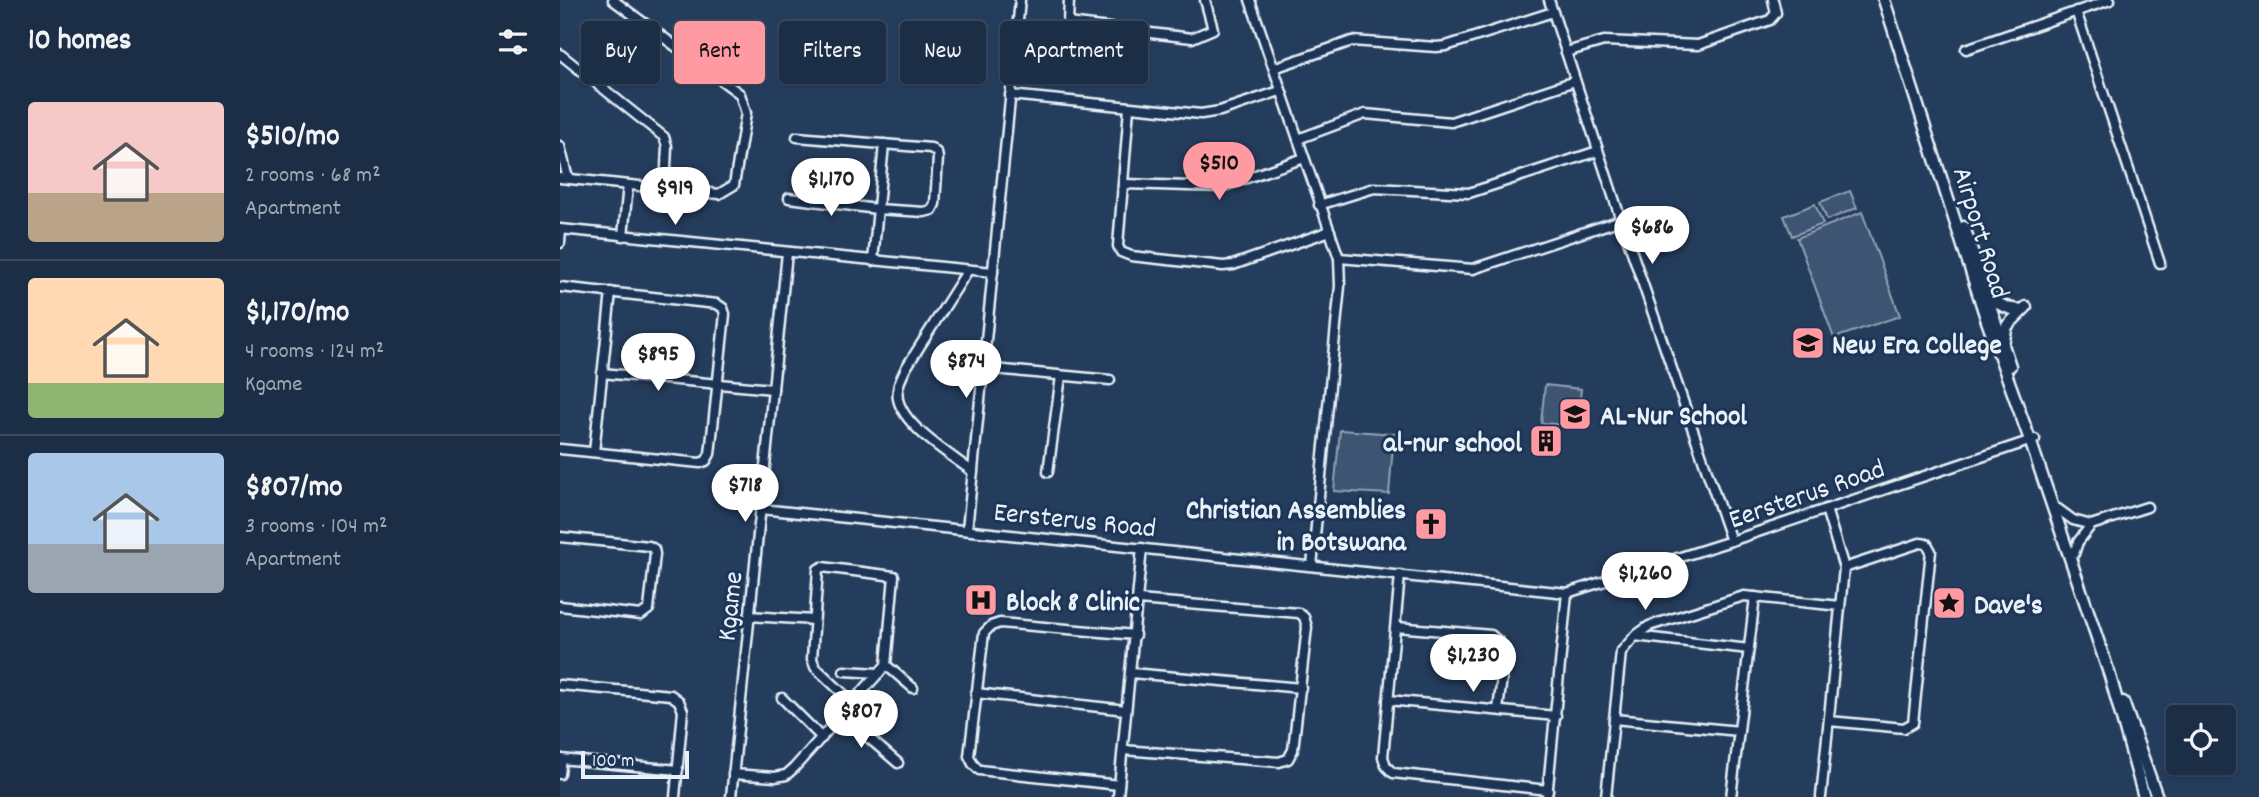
<!DOCTYPE html>
<html lang="en">
<head>
<meta charset="utf-8">
<style>
  :root { --surface:#1c2e46; --page:#293a51; --text:#f1f3f6; --muted:#a0a8b3; --line:#3a4a5f; --accent:#ff9aa2 }
  body { margin:0; font-family:Dekko,sans-serif; background:var(--page); color:var(--text); height:100vh; display:flex; flex-direction:column; font-size:26px; white-space:nowrap }
  * { box-sizing:border-box; margin:0 }
  p { font-size:23px; color:var(--muted) }
  .icon { flex:none; width:38px; height:38px; fill:none; stroke:currentColor; stroke-width:2; stroke-linecap:round; stroke-linejoin:round }
  .map { position:relative; flex:1; overflow:hidden }
  .side { display:flex; flex-direction:column; background:var(--surface); width:560px }
  .side>* { flex:none }
  .guide { position:absolute; left:21px; top:21px; width:665px; height:63px; display:flex; gap:14px }
  .fabs { position:absolute; left:1606px; top:705px; display:grid; gap:14px }
  .fabs a { display:grid; place-items:center; width:70px; height:70px; border-radius:7px; background:var(--surface); box-shadow:0 2px 5px #0004,0 0 0 2px var(--line); font-size:35px }
  .scale { position:absolute; left:21px; bottom:18px; width:108px; box-sizing:border-box; padding-left:7px; border:4px solid #e8f1f8; border-top:0; font-size:19px; line-height:24px; white-space:nowrap; color:#e8f1f8; -webkit-text-stroke:5px #1d3557; paint-order:stroke }
  .price { position:absolute; translate:-50% -60px; padding:0 16px; border-radius:24px; background:#fff; color:#222; font-size:23px; line-height:46px; filter:drop-shadow(0 2px 4px #0008) }
  .price::after { content:''; position:absolute; left:50%; top:42px; width:21px; height:16px; margin-left:-10px; background:inherit; clip-path:polygon(0 0,100% 0,50% 100%) }
  .price.current { background:var(--accent); color:#111 }
  ul { padding:0; list-style:none }
  li { display:flex; align-items:center; gap:21px; height:175px; padding:0 28px }
  li+li { border-top:2px solid var(--line) }
  li span { display:grid; place-items:center; flex:none; width:196px; height:140px; border-radius:7px; color:#555 }
  li>.icon { margin-inline-start:auto }
  span .icon { width:84px; height:84px; fill:#fffc; stroke-width:1 }
  li b { font-size:30px }
  h2 { display:flex; justify-content:space-between; align-items:center; height:84px; padding:0 28px; font-size:30px }
  .pill { padding:0 24px; border-radius:7px; background:var(--surface); box-shadow:0 2px 5px #0004,0 0 0 2px var(--line); font-size:24px; line-height:63px }
  .pill.current { background:var(--accent); color:#111 }
  main { display:flex; flex:1; min-height:0 }
  .map>svg:first-child { display:block }
</style>
</head>
<body>
<main>
<section class="side">
<h2>10 homes<svg class="icon" aria-label="filters" viewBox="0 0 24 24"><path d="M4 7h16M4 17h16"/><circle cx="9" cy="7" r="2"/><circle cx="15" cy="17" r="2"/></svg></h2>
<ul>
<li><span style="background:linear-gradient(#f6c9c9 65%,#b9a48a 0)"><svg class="icon" aria-label="home" viewBox="0 0 24 24"><path d="M3 11l9-7 9 7M6 9v11h12V9"/></svg></span><div><b>$510/mo</b><p>2 rooms · 68 m²</p><p>Apartment</p></div></li>
<li><span style="background:linear-gradient(#ffd9b3 75%,#8fb573 0)"><svg class="icon" aria-label="home" viewBox="0 0 24 24"><path d="M3 11l9-7 9 7M6 9v11h12V9"/></svg></span><div><b>$1,170/mo</b><p>4 rooms · 124 m²</p><p>Kgame</p></div></li>
<li><span style="background:linear-gradient(#a9c7e8 65%,#9aa5b1 0)"><svg class="icon" aria-label="home" viewBox="0 0 24 24"><path d="M3 11l9-7 9 7M6 9v11h12V9"/></svg></span><div><b>$807/mo</b><p>3 rooms · 104 m²</p><p>Apartment</p></div></li>
</ul>
</section>
<div class="map">
<svg width="1699" height="797" viewBox="0 0 1699 797">
  <rect width="100%" height="100%" fill="#253d5d"/>
  <filter id="ink" filterUnits="userSpaceOnUse"><feTurbulence type="fractalNoise" baseFrequency=".0143" numOctaves="2"/><feDisplacementMap in="SourceGraphic" scale="14" xChannelSelector="R" yChannelSelector="G"/><feConvolveMatrix kernelMatrix="1 2 1 2 8 2 1 2 1" color-interpolation-filters="sRGB"/></filter>
  <g filter="url(#ink)">
    <g fill="#3e5472" stroke="#93a2b5" stroke-width="2">
      <polygon points="1290,191 1297,208 1267,220 1260,202"/>
      <polygon points="1255,204 1263,224 1232,236 1224,216"/>
      <polygon points="1302,212 1340,316 1274,338 1237,238"/>
      <polygon points="985,385 1021,389 1017,426 981,423"/>
      <polygon points="780,430 834,434 829,494 774,491"/>
    </g>
    <g fill="none" stroke-linecap="round" stroke-linejoin="round">
      <defs>
        <g id="minor">
          <polyline points="509,0 508,23 632,38 653,29 645,0"/>
          <polyline points="690,0 779,258 780,286 752,566"/>
          <polyline points="989,0 1061,220 1171,541"/>
          <polyline points="1516,11 1600,263"/>
          <polyline points="1406,49 1550,0"/>
          <polyline points="1006,52 1044,41 1138,45 1210,20 1216,13 1213,0"/>
          <polyline points="0,54 104,137 107,146 105,189"/>
          <polyline points="714,68 792,41 876,47 886,46 993,12"/>
          <polyline points="39,86 88,26"/>
          <polyline points="450,95 641,114 660,111 720,91"/>
          <polyline points="569,108 558,246 561,252 571,256 663,266 673,265 770,231"/>
          <polyline points="738,139 805,114 891,122 1015,81"/>
          <polyline points="0,146 8,179"/>
          <polyline points="0,178 159,194 174,185 186,113 180,94 53,0"/>
          <polyline points="564,184 661,187 744,158"/>
          <polyline points="229,198 317,209 364,212 372,210 375,204 378,158 377,153 371,148 237,137"/>
          <polyline points="759,205 814,188 909,193 1038,151"/>
          <polyline points="0,229 433,272"/>
          <polyline points="63,236 68,185"/>
          <polyline points="0,243 1,230"/>
          <polyline points="779,258 913,269 1061,220"/>
          <polyline points="313,261 324,144"/>
          <path d="M408 270 346 368C341 378 336 388 338 399 344 427 391 455 413 472"/>
          <polyline points="0,287 157,304 163,308 165,314 150,454 146,461 140,463 0,449"/>
          <polyline points="423,368 550,380"/>
          <polyline points="42,373 213,389"/>
          <polyline points="34,452 51,292"/>
          <polyline points="488,472 501,376"/>
          <polyline points="201,509 1007,593 1171,541 1475,439"/>
          <polyline points="1498,509 1513,520 1531,525 1587,507"/>
          <polyline points="407,530 460,0"/>
          <polyline points="0,537 89,546 94,549 95,554 89,609 81,615 0,606"/>
          <polyline points="1514,554 1518,542 1531,525"/>
          <polyline points="840,575 823,757 826,766 833,773 988,790"/>
          <polyline points="189,616 254,620"/>
          <polyline points="836,627 931,635 939,642 945,653 938,710"/>
          <polyline points="1075,636 1189,649"/>
          <polyline points="326,665 353,688"/>
          <polyline points="284,671 319,673"/>
          <polyline points="571,673 741,688"/>
          <polyline points="0,685 111,695 119,701 123,711 115,797"/>
          <polyline points="416,693 566,710"/>
          <polyline points="222,698 262,738"/>
          <polyline points="828,700 996,716"/>
          <polyline points="282,715 338,763"/>
          <polyline points="1054,719 1179,731"/>
          <polyline points="1269,721 1344,728 1353,723 1371,551 1367,544 1360,543 1284,568"/>
          <polyline points="563,750 719,762 728,759 733,750 747,627 744,617 739,613 578,600"/>
          <polyline points="0,759 118,770"/>
          <polyline points="0,774 2,759"/>
          <polyline points="173,774 215,777 226,775 234,768 326,665 334,576 262,567 258,569 252,659 255,667 293,703"/>
          <polyline points="559,785 419,770 413,764 409,756 424,633 431,626 440,623 575,635"/>
          <polyline points="171,797 227,253"/>
          <polyline points="558,797 582,548"/>
          <polyline points="987,797 1007,593"/>
          <polyline points="1046,797 1061,652 1075,636 1089,626 1184,596 1280,606"/>
          <polyline points="1171,797 1195,597"/>
          <polyline points="1261,797 1284,568 1266,509"/>
        </g>
        <g id="major">
          <polyline points="1324,0 1427,321 1470,440 1550,676 1584,797"/>
          <polyline points="1404,227 1450,366"/>
          <path d="M1428 293C1436 304 1445 308 1458 310"/>
          <polyline points="1443,344 1447,326 1466,307"/>
          <polyline points="1563,702 1597,797"/>
        </g>
      </defs>
      <use href="#minor" stroke="#e8f1f8" stroke-width="13"/>
      <use href="#major" stroke="#e8f1f8" stroke-width="15"/>
      <use href="#minor" stroke="#1d3557" stroke-width="8"/>
      <use href="#major" stroke="#1d3557" stroke-width="10"/>
    </g>
  </g>
  <defs>
    <symbol id="university-square" viewBox="-11 -11 22 22"><rect x="-9" y="-9" width="18" height="18" rx="4" fill="#ff9aa2" stroke="#1d3557"/><path d="M0-5L7-2L0 1L-7-2ZM-4 1L0 2.5L4 1V4Q0 6-4 4Z" fill="#111"/></symbol>
    <symbol id="school-square" viewBox="-11 -11 22 22"><rect x="-9" y="-9" width="18" height="18" rx="4" fill="#ff9aa2" stroke="#1d3557"/><path d="M0-5L7-2L0 1L-7-2ZM-4 1L0 2.5L4 1V4Q0 6-4 4Z" fill="#111"/></symbol>
    <symbol id="building-square" viewBox="-11 -11 22 22"><rect x="-9" y="-9" width="18" height="18" rx="4" fill="#ff9aa2" stroke="#1d3557"/><path d="M-4-6H4V6H1V3H-1V6H-4ZM-2.5-4.3h1.7v1.8h-1.7ZM.8-4.3h1.7v1.8H.8ZM-2.5-1h1.7V.8h-1.7ZM.8-1h1.7V.8H.8Z" fill="#111"/></symbol>
    <symbol id="church-square" viewBox="-11 -11 22 22"><rect x="-9" y="-9" width="18" height="18" rx="4" fill="#ff9aa2" stroke="#1d3557"/><path d="M-1.2-6h2.4v3.5h3.3v2.4h-3.3V6h-2.4V-.1h-3.3v-2.4h3.3Z" fill="#111"/></symbol>
    <symbol id="hospital-square" viewBox="-11 -11 22 22"><rect x="-9" y="-9" width="18" height="18" rx="4" fill="#ff9aa2" stroke="#1d3557"/><path d="M-5-5h3v3.5h4V-5h3V5h-3V1.5h-4V5h-3Z" fill="#111"/></symbol>
    <symbol id="sight-square" viewBox="-11 -11 22 22"><rect x="-9" y="-9" width="18" height="18" rx="4" fill="#ff9aa2" stroke="#1d3557"/><path d="M0-6L1.8-2.2L6-1.7L2.9 1.2L3.7 5.4L0 3.3L-3.7 5.4L-2.9 1.2L-6-1.7L-1.8-2.2Z" fill="#111"/></symbol>
  </defs>
  <g fill-rule="evenodd">
    <use href="#university-square" x="1229" y="324" width="38" height="38"/>
    <use href="#school-square" x="996" y="395" width="38" height="38"/>
    <use href="#building-square" x="967" y="422" width="38" height="38"/>
    <use href="#church-square" x="852" y="505" width="38" height="38"/>
    <use href="#hospital-square" x="402" y="581" width="38" height="38"/>
    <use href="#sight-square" x="1370" y="584" width="38" height="38"/>
  </g>
  <g text-anchor="middle" stroke-width="6" stroke-linejoin="round" paint-order="stroke">
    <g font-size="28" fill="#e8f1f8" stroke="#1d3557">
      <text transform="translate(1423 232) rotate(73)" y="10">Airport Road</text>
      <text transform="translate(1246 492) rotate(-19)" y="10">Eersterus Road</text>
      <text transform="translate(515 518) rotate(6)" y="10">Eersterus Road</text>
      <text transform="translate(168 606) rotate(-84)" y="10">Kgame</text>
    </g>
    <g font-size="28" font-weight="bold" fill="#e8f1f8" stroke="#1d3557" text-anchor="start">
      <text x="1272" y="353">New Era College</text>
      <text x="1040" y="424">AL-Nur School</text>
      <text x="962" y="451" text-anchor="end">al-nur school</text>
      <text x="846" y="518" text-anchor="end">Christian Assemblies<tspan x="846" dy="32">in Botswana</tspan></text>
      <text x="446" y="610">Block 8 Clinic</text>
      <text x="1414" y="613">Dave's</text>
    </g>
  </g>
</svg>
<div class="fabs">
<a><svg class="icon" aria-label="locate" viewBox="0 0 24 24"><circle cx="12" cy="12" r="6"/><path d="M12 2v4M12 18v4M2 12h4M18 12h4"/></svg></a>
</div>
<div class="scale">100 m</div>
<b class="price current" style="left:659px;top:202px">$510</b>
<b class="price" style="left:271px;top:218px">$1,170</b>
<b class="price" style="left:115px;top:227px">$919</b>
<b class="price" style="left:1092px;top:266px">$686</b>
<b class="price" style="left:98px;top:393px">$895</b>
<b class="price" style="left:406px;top:400px">$874</b>
<b class="price" style="left:185px;top:524px">$718</b>
<b class="price" style="left:1085px;top:612px">$1,260</b>
<b class="price" style="left:913px;top:694px">$1,230</b>
<b class="price" style="left:301px;top:750px">$807</b>
<div class="guide">
<a class="pill">Buy</a>
<a class="pill current">Rent</a>
<a class="pill">Filters</a>
<a class="pill">New</a>
<a class="pill">Apartment</a>
</div>
</div>
</main>
</body>
</html>
